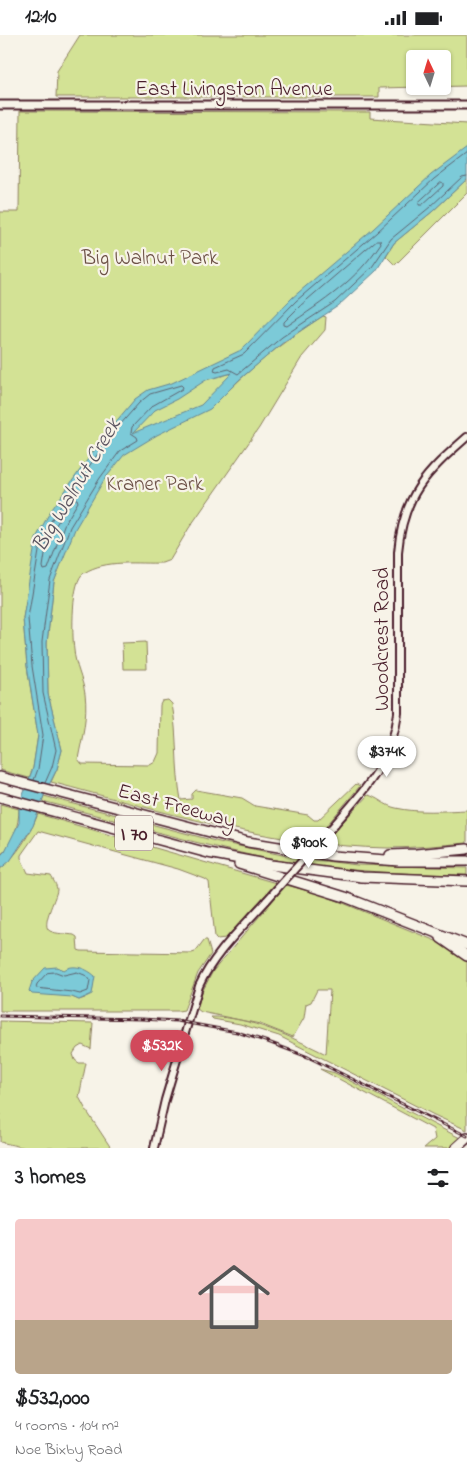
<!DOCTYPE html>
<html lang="en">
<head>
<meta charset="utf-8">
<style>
  :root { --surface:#fff; --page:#f2f2f2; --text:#202124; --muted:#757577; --accent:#d1495b }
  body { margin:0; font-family:"Indie Flower",sans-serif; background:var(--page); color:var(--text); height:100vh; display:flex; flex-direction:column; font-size:19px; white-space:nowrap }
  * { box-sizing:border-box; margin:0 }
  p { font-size:16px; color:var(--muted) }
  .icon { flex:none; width:28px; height:28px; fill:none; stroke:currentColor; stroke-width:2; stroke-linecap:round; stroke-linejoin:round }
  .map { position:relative; height:1113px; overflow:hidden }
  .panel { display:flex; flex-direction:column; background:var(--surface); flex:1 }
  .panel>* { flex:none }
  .needle { width:32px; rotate:356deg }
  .buttons { position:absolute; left:406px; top:15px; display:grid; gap:10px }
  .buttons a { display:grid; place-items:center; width:45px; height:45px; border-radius:5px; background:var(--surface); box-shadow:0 1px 4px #0004; font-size:25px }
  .price { position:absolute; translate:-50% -42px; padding:0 11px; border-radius:18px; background:#fff; color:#222; font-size:16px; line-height:32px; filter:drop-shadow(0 1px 2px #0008) }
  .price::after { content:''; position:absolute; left:50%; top:30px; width:15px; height:11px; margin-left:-8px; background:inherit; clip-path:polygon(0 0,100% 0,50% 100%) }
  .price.selected { background:var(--accent); color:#fff }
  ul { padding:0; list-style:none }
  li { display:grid; align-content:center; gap:10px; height:265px; padding:0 15px }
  li span { display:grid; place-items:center; height:155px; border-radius:5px; color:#555 }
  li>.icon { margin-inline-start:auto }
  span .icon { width:90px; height:90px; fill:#fffc; stroke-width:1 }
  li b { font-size:21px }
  h2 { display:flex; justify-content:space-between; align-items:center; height:60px; padding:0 15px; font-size:21px }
  .status { display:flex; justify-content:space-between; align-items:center; height:35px; padding:0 25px; background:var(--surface); direction:ltr }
  .status svg { height:14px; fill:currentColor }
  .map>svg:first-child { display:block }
</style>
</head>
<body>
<div class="status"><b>12:10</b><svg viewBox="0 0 49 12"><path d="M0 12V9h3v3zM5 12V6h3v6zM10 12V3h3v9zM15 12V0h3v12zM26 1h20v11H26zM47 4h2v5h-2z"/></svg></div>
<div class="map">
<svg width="467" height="1113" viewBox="0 0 467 1113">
  <rect width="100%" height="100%" fill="#f7f3e8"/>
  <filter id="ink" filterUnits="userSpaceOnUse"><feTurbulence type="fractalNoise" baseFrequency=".02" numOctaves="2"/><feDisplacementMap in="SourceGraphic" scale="10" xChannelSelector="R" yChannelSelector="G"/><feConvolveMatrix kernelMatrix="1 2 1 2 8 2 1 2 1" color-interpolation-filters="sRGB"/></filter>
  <g filter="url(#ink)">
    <g fill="#d3e295" stroke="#8e8060" fill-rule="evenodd">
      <path d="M80 0H467V51L379 53V62H56L57 36ZM415 24H442V51H415Z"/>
      <path d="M20 76 370 77V83L467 89V125L221 341 233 338 216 368C250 333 282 307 323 281L326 282 325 295 302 322 259 393 189 493 170 525 162 528C137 529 106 524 84 538 71 545 72 600 74 615 75 630 83 644 85 659 88 681 82 703 78 724L82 729 150 730 155 727 159 718 160 670 162 666 168 665 172 669C178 701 175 733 181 765L192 764V759L196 755 242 763 255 771 308 780 314 785H318L356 749 360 751 317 802 328 803 368 760C377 762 385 771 396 773 418 778 444 776 467 775V808C440 810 414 813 387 813 272 811 161 776 51 747L57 734 62 715 48 659 47 608 54 547 68 510 29 551 23 583 27 631 38 700 33 733 29 743 0 735V177H19Z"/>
      <polygon points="467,144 467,158 395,230 386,221 394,208 433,176"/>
      <polygon points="146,607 147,634 123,634 122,608"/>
      <path d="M44 761 219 807 292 822 357 830 467 833V840C392 839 318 835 245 819 177 804 110 783 42 766Z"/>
      <path d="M0 769 19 774C19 789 13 811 0 820Z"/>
      <path d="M38 779 276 848 226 903 217 904 215 902 209 847 205 844 178 834 38 796 21 820V823L28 838 51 841C53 845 57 850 57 855 56 864 40 891 50 896 56 899 67 899 74 900L77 902 78 915 81 916 192 918 195 917 204 905H207L211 919 198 938 184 975 178 976H0V834C17 821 30 799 38 779ZM57 932 64 935 85 963 79 965 72 962Z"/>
      <path d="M286 850 321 859 436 906 467 925V1095L434 1080 279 1001 240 989 213 984 211 982C249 981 293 1003 326 1019L330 955H317L311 967 306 969 304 983 293 1002 260 989 201 977 197 974 202 957 213 936Z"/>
      <polygon points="0,986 93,988 91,1014 82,1010 77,1013 73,1019 75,1025 79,1028 86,1028 79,1062 86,1075 111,1113 26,1113 0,1107"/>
      <polygon points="320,1034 335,1038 460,1103 449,1113 424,1113 435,1104 433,1094"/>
    </g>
    <g fill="#7bcad8" stroke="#678693" fill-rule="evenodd">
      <path d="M467 113V144L433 176 394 208 376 236 338 271 285 306 240 344 210 374 157 400 124 420 104 445 75 494 54 547 47 608 48 659 62 715 57 734 45 758 33 791 10 826 0 834V821L5 816 19 788V771L33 733 38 700 27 631 23 583 36 503 50 477 108 396 135 364 148 355 172 348 241 315 292 263 373 194 431 140ZM232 338 201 370 133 398 155 375 177 364 206 345Z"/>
      <path d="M57 932 64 935C74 928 87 934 95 941L92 959 79 965 72 962 32 959 29 956 32 947 45 933Z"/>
    </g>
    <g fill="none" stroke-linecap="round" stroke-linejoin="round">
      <g stroke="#5e6370" stroke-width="1">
        <polyline points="467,119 434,144 377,197 296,266 244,319 215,332 214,336 217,337 229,334 238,339 282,302 335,267 372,232 391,204 430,172 462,142 467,141"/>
        <polygon points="441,147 443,148 443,151 422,170 419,170 419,167"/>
        <path d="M377 205H380L381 208C356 246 324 266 287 291L284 290V287L300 271Z"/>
        <polygon points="74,464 77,464 78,467 64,490 48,534 44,535 43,532 47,506 60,483"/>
        <polyline points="34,745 38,734 43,700 32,631 28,583 41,504 55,479 112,399 139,368 150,359 181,350 183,352 182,354 152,371 132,392 131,398 137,402 138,405 120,416 100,443 70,492 50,545 42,607 43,658 56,715 52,732 45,748"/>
        <polygon points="56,937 64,940 77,937 87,941 90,945 88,956 80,959 72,957 36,953 37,949 47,938"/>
      </g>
      <defs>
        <g id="tertiary">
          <path d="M335 789C366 753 392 727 398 678V517C403 460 426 438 467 402"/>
          <path d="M154 1113 165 1065 199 951C214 918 243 892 267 865"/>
        </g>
        <polyline id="secondary" points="0,70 467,70"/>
        <g id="motorway">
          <polyline points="0,742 248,807 333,821 399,826 467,826"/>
          <polyline points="0,762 208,818 271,830 362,842 467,846"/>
          <polyline points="390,820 416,819 467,814"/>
          <polyline points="239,829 345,862 467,910"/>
          <polyline points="441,903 467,921"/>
          <polyline points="456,1113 467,1103"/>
        </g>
      </defs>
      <use href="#tertiary" stroke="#4a1f2b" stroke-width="10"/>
      <use href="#secondary" stroke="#4a1f2b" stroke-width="11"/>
      <use href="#motorway" stroke="#4a1f2b" stroke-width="12"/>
      <use href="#tertiary" stroke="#f7f3e8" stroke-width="6"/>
      <use href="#secondary" stroke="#f7f3e8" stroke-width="7"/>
      <use href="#motorway" stroke="#f7f3e8" stroke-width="9"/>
      <defs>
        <polyline id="rail" points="0,981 142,984 177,986 237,997 268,1007 308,1022 467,1101"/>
      </defs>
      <use href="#rail" stroke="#4a1f2b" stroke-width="3"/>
      <use href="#rail" stroke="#f7f3e8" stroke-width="1" stroke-dasharray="4" stroke-linecap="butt"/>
      <defs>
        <polyline id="tertiary-bridge" points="267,865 335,789"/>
      </defs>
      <use href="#tertiary-bridge" stroke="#4a1f2b" stroke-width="10" stroke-linecap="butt"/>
      <use href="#tertiary-bridge" stroke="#f7f3e8" stroke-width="6"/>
    </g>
  </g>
  <g text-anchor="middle" stroke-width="4.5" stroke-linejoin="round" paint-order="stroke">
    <rect fill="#f7f3e8" stroke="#7e5f64" stroke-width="1" x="115" y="780.5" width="38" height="35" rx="4"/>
    <g font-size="20" font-weight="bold" fill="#4a1f2b">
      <text x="134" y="805">I 70</text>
    </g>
    <g font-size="21" fill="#4a1f2b" stroke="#f7f3e8">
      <text x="234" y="60">East Livingston Avenue</text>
      <text transform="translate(381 604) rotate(-90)" y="7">Woodcrest Road</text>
      <text transform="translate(177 770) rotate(15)" y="7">East Freeway</text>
    </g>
    <g font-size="21" fill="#6c5046" stroke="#f7f3e8">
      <text x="150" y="229">Big Walnut Park</text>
      <text x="155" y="455">Kraner Park</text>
    </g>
    <g font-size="22" font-style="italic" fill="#59525f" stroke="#f7f3e8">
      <text transform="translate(75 449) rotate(-59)" y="8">Big Walnut Creek</text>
    </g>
  </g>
</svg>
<div class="buttons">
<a><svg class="needle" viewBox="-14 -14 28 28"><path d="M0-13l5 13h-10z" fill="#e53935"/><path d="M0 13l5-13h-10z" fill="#757577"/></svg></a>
</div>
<b class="price" style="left:387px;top:743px">$374K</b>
<b class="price" style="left:309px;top:834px">$900K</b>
<b class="price selected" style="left:162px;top:1037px">$532K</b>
</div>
<section class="panel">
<h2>3 homes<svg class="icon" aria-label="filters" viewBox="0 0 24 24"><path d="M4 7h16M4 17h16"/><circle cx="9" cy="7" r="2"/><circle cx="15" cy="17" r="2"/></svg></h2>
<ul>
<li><span style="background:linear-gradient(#f6c9c9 65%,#b9a48a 0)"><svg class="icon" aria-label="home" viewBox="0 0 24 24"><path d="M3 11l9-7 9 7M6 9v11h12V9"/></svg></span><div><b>$532,000</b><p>4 rooms · 104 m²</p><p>Noe Bixby Road</p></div></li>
</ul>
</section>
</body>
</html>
